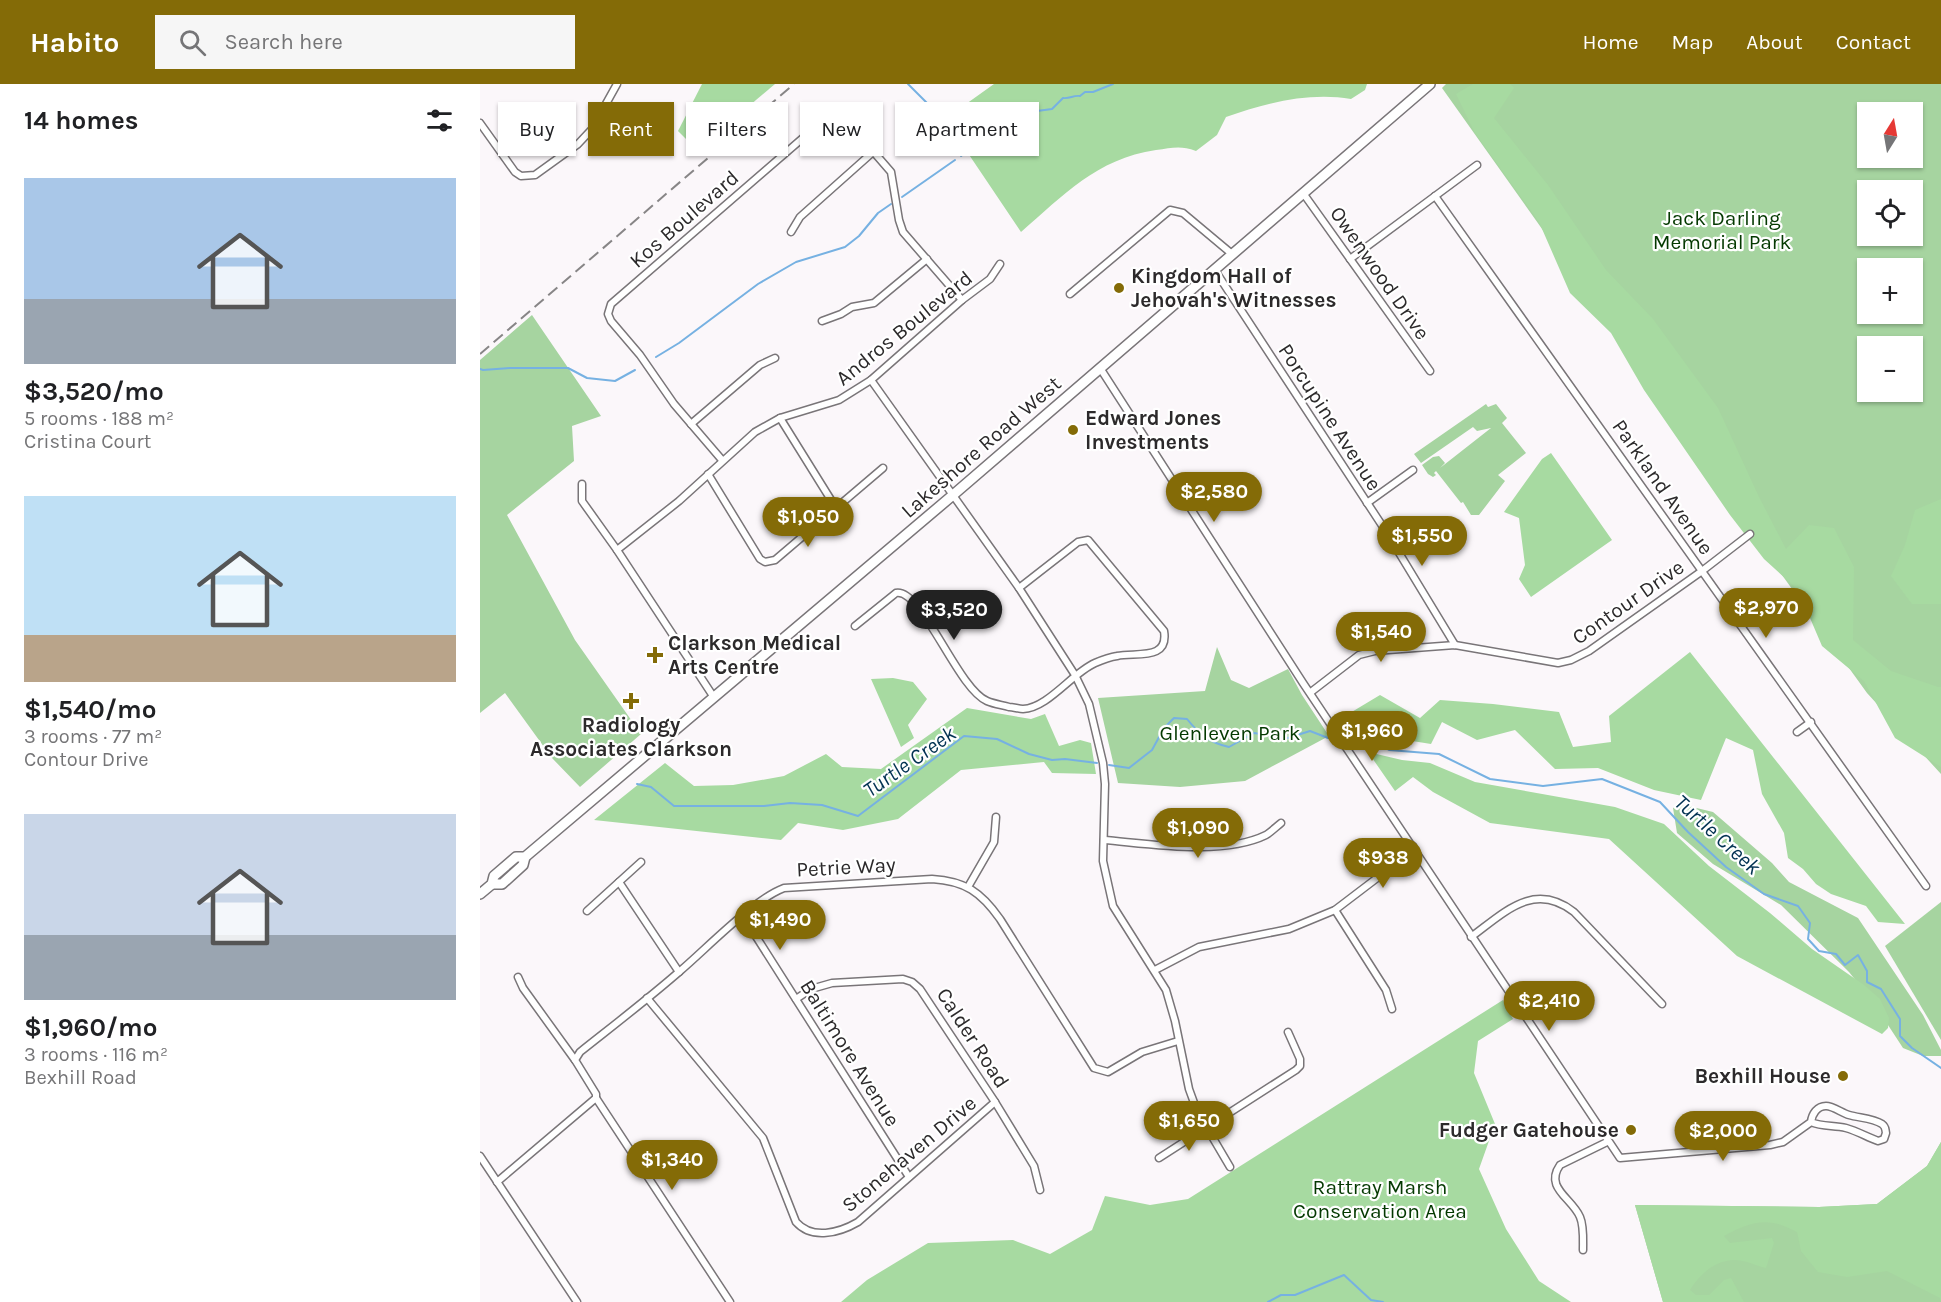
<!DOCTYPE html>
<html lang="en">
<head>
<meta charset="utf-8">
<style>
  :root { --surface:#fff; --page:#f6f6f6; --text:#202124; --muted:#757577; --accent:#846b07 }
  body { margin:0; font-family:Karla,sans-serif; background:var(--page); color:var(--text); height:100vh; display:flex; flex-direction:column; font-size:22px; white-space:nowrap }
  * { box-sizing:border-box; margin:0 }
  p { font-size:20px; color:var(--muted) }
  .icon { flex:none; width:33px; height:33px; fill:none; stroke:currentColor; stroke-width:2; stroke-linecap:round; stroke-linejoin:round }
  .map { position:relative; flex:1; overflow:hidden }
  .side { display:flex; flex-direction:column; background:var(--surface); width:480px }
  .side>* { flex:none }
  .banner { position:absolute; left:18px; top:18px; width:570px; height:54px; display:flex; gap:12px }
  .needle { width:39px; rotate:11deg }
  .buttons { position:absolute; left:1377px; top:18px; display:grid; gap:12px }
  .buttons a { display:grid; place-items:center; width:66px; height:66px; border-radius:0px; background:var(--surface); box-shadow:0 2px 4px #0004; font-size:30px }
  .price { position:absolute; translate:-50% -51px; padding:0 14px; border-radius:21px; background:var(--accent); color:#fff; font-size:20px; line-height:39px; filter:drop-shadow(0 2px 3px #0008) }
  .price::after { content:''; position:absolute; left:50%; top:36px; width:18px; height:14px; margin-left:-9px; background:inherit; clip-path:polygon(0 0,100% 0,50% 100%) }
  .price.current { background:#222; color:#fff }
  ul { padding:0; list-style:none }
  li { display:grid; align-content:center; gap:12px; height:318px; padding:0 24px }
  li span { display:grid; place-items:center; height:186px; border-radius:0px; color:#555 }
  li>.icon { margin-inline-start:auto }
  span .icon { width:108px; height:108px; fill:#fffc; stroke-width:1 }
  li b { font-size:26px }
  h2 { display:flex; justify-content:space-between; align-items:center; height:72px; padding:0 24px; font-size:26px }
  .tag { padding:0 21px; border-radius:0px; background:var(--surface); box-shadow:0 2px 4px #0004; font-size:21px; line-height:54px }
  .tag.current { background:var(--accent); color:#fff }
  header { display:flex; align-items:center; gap:36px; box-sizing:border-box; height:84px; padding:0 30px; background:var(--accent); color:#fff }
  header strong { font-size:28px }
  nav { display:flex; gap:33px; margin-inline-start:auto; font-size:21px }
  .search { width:420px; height:54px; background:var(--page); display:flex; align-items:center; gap:15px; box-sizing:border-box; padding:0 21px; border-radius:0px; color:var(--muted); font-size:22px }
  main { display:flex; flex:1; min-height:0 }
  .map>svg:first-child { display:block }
</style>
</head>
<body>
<header>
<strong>Habito</strong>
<div class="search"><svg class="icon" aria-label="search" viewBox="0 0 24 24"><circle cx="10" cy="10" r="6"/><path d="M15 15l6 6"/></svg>Search here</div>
<nav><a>Home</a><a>Map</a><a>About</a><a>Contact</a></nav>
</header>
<main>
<section class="side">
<h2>14 homes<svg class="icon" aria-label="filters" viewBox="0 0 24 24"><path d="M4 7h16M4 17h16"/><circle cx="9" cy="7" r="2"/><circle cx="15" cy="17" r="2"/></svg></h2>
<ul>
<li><span style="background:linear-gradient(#a9c7e8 65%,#9aa5b1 0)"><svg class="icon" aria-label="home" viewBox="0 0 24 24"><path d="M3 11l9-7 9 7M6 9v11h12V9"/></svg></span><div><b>$3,520/mo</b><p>5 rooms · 188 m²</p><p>Cristina Court</p></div></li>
<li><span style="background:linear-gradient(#bfe0f5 75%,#b9a48a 0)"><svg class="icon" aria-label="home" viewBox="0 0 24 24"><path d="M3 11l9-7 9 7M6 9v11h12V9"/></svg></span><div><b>$1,540/mo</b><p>3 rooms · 77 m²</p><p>Contour Drive</p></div></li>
<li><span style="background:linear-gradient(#c9d6e8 65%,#9aa5b1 0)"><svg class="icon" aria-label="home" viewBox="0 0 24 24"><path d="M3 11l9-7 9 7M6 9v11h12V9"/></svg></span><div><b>$1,960/mo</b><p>3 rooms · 116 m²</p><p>Bexhill Road</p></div></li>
</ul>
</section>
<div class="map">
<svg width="1461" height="1218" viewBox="0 0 1461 1218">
  <rect width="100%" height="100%" fill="#fbf7fa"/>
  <g fill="#a6d4a0" fill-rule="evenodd">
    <path d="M966 0H1461V690L1387 609 1268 444 1170 297 962 4ZM1388 28H1432V74H1388ZM1388 106H1432V152H1388ZM1388 184H1432V230H1388ZM1388 262H1432V308H1388Z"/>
    <polygon points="52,231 121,332 92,342 94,377 27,431 95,556 161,650 100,703 72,674 25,609 0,629 0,276"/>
    <polygon points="1006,320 1008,323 1016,320 1027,334 1022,339 1046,369 1018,391 1025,397 999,431 991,431 983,418 981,419 956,387 954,389 956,391 953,393 948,390 942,381 953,373 959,372 965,379 960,384 1011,344 997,347 993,343 941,379 934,370"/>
    <polygon points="737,563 751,596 769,604 808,585 822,611 849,652 765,697 700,703 638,699 618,614 725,607"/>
    <polygon points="1200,720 1233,728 1292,779 1309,798 1378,834 1443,931 1461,966 1461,972 1443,972 1423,964 1393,918 1369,888 1301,821 1233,780 1197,749 1193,724"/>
    <polygon points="1461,818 1461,956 1405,862"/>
    <polygon points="1461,1058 1461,1218 1183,1218 1155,1121 1339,1123 1397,1120 1447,1082"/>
  </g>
  <g fill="#a7daa1">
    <polygon points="222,0 295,0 217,66 198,47"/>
    <path d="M514 0H887L885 6 871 15C829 8 785 19 746 33L737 51 716 67C700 61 692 64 676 66 616 75 584 111 541 148L465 35Z"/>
    <polygon points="993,0 1030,0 1034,4 1014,34 1068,101 1126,186 1173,235 1238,324 1279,413 1306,465 1329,441 1354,444 1374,483 1373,556 1411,587 1458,603 1461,603 1461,683 1415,654 1384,597 1342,562 1318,506 1284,475 1250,431 1164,306 1131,249 1090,209 1059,138 995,49 976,10"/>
    <polygon points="1071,369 1132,456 1051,513 1039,495 1045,481 1039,434 1024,428 1062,375"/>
    <polygon points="1461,415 1461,520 1432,520 1411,492 1425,461 1435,426"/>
    <polygon points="1210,568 1425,840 1398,838 1386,822 1351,810 1336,800 1323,785 1308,774 1304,749 1282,710 1273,666 1246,654 1221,716 1174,706 1118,684 1075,685 1035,646 997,656 962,638 951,660 876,648 865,632 900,611 940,634 960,616 1013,620 1079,628 1093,663 1131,658 1129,632"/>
    <polygon points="413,594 433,598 447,615 428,641 434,654 421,663 391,595"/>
    <polygon points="487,624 551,635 565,630 579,662 600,656 611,659 616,690 572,689 564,678 481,686 418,735 363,746 318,739 301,756 114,736 185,679 214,702 253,701 304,692 346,670 362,683 401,685"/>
    <polygon points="888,668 922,676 950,679 995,698 1135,723 1184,740 1229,782 1290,829 1332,865 1384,901 1400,915 1409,934 1408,944 1402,950 1257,872 1129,755 1010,739 953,708 933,693 915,707"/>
    <polygon points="1023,916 1033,935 998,957 994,989 1015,1040 999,1085 1026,1145 1059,1197 1091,1218 361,1218 387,1196 448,1159 533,1156 570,1170 612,1146 625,1112 670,1121 708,1115"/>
    <path d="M1461 1058V1218L1460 1214 1407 1187 1367 1193 1338 1188 1321 1167 1317 1148C1288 1132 1271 1137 1244 1152L1250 1159 1292 1154 1294 1159 1286 1184C1277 1182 1263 1175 1253 1176 1234 1177 1219 1191 1210 1206L1216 1211H1229L1244 1196 1251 1194 1264 1218H1183L1155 1121 1339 1123 1397 1120 1447 1082Z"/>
  </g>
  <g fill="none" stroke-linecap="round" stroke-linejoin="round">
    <g stroke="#76b1e2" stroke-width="2">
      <path d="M428 0 467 39 499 31 523 35C527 42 529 43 537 40L542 29 572 25 583 14C590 15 593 11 600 12L605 8H613L633 0"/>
      <polyline points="481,72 525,41"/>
      <polyline points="422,113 475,76"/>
      <polyline points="176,273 199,259 278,200 316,178 365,163 379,152 398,129 411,120"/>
      <polyline points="0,285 3,286 30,284 88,284 107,294 135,297 155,286"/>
      <polyline points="865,651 879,649 909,666 959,670 1010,695 1063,702 1122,695 1180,718 1208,748 1246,783 1284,810 1318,822 1330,839 1328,855 1339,867 1356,870 1365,881 1378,871 1387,887 1387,898 1401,905 1420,935 1420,952 1432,964 1461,984"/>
      <path d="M629 681 649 684 672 666 684 644 694 634 707 635C719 650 730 659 749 663L774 649 808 654 830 647 848 654 853 653"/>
      <polyline points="157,700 171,703 194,722 284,722 310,719 342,721 378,732 484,652 517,655 549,670 572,676 585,675 617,679"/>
      <polyline points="788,1218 801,1211 815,1211 864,1191 891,1216 903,1218"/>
    </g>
    <defs>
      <g id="minor">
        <polyline points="0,39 35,88 41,92 55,91 98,60 112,45 137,0"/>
        <polyline points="823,109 950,287"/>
        <polyline points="955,112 1446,802"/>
        <polyline points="311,148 320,133 393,68"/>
        <polyline points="870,175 997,81"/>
        <polyline points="734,185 907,449 975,561"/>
        <polyline points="590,210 690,126 703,129 752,170"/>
        <polyline points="342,237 361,230 372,223 394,219 447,175"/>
        <path d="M620 284 823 599 1140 1074 1290 1061 1303 1058 1331 1038C1332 1030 1337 1022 1346 1022 1353 1022 1362 1029 1369 1031 1379 1034 1393 1034 1402 1040 1406 1043 1405 1044 1406 1049L1404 1055 1398 1057C1387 1053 1377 1047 1366 1044 1354 1041 1342 1043 1331 1038"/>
        <polyline points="391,296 539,504 595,591 609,620 623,679 625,700 623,777 633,822 686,906 695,937 709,1005 717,1027 750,1083"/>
        <polyline points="211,340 280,281 295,274"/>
        <polyline points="242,376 194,320 160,271 131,237 128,230 131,220 346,34 356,31 366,36 411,88 419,136 423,148 482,216"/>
        <polyline points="228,390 280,475 285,478 295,476 356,424 300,334"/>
        <polyline points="102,400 102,417 137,466 233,612"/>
        <polyline points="887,419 933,386"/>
        <polyline points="356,424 403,384"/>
        <polyline points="137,466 199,417 275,348 300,334 359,316 391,296 482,216 510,195 520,180"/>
        <path d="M375 542 416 509C442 504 477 604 507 617 514 620 522 621 529 623 533 623 539 625 543 625 568 624 592 589 615 579 622 576 630 573 637 572 656 568 689 577 684 547L608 456 598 458 539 504"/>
        <polyline points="831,608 879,571 895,567 975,561 1078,579 1091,576 1109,567 1222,487 1270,450"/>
        <polyline points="1317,648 1331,638"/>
        <path d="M624 756C671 760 743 772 786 751 791 748 796 743 801 739"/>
        <polyline points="139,798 199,888"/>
        <polyline points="488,803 514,758 516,733"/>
        <polyline points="855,826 906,906 912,925"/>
        <polyline points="107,827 161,778"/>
        <polyline points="263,832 429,1093"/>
        <path d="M991 853C1025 828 1054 797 1094 828L1182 920"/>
        <polyline points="675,886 719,863 809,845 855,826 901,791 933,762"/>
        <polyline points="38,893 43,904 95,976"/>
        <path d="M167 914 283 1054 316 1138C332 1156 359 1149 378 1138L515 1018"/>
        <polyline points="316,915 331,905 352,899 423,895 432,898 440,905 515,1018 554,1082 560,1106"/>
        <polyline points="116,1014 250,1218"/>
        <polyline points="0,1072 97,1218"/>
        <polyline points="679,1074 816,986 820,982 820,975 808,948"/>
        <path d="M17 1098 116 1014V1010L95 976 100 968C134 941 168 915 200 887 226 865 274 815 304 804L452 795C485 797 501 808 520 835L614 984 628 988 662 968 698 957"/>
        <path d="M1103 1166C1103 1155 1104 1142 1100 1133 1092 1114 1064 1104 1080 1081L1127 1058"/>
      </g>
      <g id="primary">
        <polyline points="12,800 22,800 43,781 45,773"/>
        <polyline points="0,810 12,800 14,792 36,773 45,773 473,411 950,0"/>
      </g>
    </defs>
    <use href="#minor" stroke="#797578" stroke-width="9"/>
    <use href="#primary" stroke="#797578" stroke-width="12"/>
    <use href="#minor" stroke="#fff" stroke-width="6"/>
    <use href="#primary" stroke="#fff" stroke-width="9"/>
    <polyline stroke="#878586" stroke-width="2" stroke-dasharray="12 6" stroke-linecap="butt" points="0,270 314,0"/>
  </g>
  <g fill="#846b07" stroke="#fff" stroke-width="2">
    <circle cx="639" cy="204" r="6"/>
    <circle cx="593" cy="346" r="6"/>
    <path d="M172 562h6v6h6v6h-6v6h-6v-6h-6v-6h6z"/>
    <path d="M148 608h6v6h6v6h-6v6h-6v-6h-6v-6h6z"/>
    <circle cx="1363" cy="992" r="6"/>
    <circle cx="1151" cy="1046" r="6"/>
  </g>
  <g text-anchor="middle" stroke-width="4.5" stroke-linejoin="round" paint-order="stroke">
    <g font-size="21" fill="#043901" stroke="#fff">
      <text x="1242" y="141">Jack Darling<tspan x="1242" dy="24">Memorial Park</tspan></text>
      <text x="750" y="656">Glenleven Park</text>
      <text x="900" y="1110">Rattray Marsh<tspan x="900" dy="24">Conservation Area</tspan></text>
    </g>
    <g font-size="21" fill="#2c2a2b" stroke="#fff">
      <text transform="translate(204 135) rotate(-41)" y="7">Kos Boulevard</text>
      <text transform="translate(900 189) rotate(55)" y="7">Owenwood Drive</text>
      <text transform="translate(424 244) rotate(-39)" y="7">Andros Boulevard</text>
      <text transform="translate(850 333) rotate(57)" y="7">Porcupine Avenue</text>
      <text transform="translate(501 363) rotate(-41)" y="7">Lakeshore Road West</text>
      <text transform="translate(1183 403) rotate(55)" y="7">Parkland Avenue</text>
      <text transform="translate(1148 518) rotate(-35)" y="7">Contour Drive</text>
      <text transform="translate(366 783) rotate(-3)" y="7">Petrie Way</text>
      <text transform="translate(493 954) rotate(57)" y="7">Calder Road</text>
      <text transform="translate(370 969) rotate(58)" y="7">Baltimore Avenue</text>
      <text transform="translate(429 1070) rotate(-40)" y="7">Stonehaven Drive</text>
    </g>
    <g font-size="21" font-weight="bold" fill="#2c2a2b" stroke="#fff" text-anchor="start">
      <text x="651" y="199">Kingdom Hall of<tspan x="651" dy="24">Jehovah's Witnesses</tspan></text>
      <text x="605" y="341">Edward Jones<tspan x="605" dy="24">Investments</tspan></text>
      <text x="188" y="566">Clarkson Medical<tspan x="188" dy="24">Arts Centre</tspan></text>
      <text x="151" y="648" text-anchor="middle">Radiology<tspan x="151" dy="24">Associates Clarkson</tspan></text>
      <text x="1351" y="999" text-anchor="end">Bexhill House</text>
      <text x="1139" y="1053" text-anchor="end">Fudger Gatehouse</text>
    </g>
    <g font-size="22" font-style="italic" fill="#023252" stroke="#fff">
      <text transform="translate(429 677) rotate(-35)" y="8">Turtle Creek</text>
      <text transform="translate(1238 750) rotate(42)" y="8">Turtle Creek</text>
    </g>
  </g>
</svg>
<div class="buttons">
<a><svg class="needle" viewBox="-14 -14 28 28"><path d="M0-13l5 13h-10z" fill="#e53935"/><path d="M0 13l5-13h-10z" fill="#757577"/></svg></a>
<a><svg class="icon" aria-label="locate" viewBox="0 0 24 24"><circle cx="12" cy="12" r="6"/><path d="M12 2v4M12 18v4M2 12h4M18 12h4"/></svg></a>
<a>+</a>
<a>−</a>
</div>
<b class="price" style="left:734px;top:439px">$2,580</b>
<b class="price" style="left:328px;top:464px">$1,050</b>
<b class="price" style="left:942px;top:483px">$1,550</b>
<b class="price" style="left:1286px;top:555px">$2,970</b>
<b class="price current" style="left:474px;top:557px">$3,520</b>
<b class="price" style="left:901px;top:579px">$1,540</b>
<b class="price" style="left:892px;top:678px">$1,960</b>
<b class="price" style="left:718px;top:775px">$1,090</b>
<b class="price" style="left:903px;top:805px">$938</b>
<b class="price" style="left:300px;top:867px">$1,490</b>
<b class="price" style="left:1069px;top:948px">$2,410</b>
<b class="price" style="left:709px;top:1068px">$1,650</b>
<b class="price" style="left:1243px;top:1078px">$2,000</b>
<b class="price" style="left:192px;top:1107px">$1,340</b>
<div class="banner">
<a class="tag">Buy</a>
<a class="tag current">Rent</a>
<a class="tag">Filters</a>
<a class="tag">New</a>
<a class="tag">Apartment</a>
</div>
</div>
</main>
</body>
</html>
